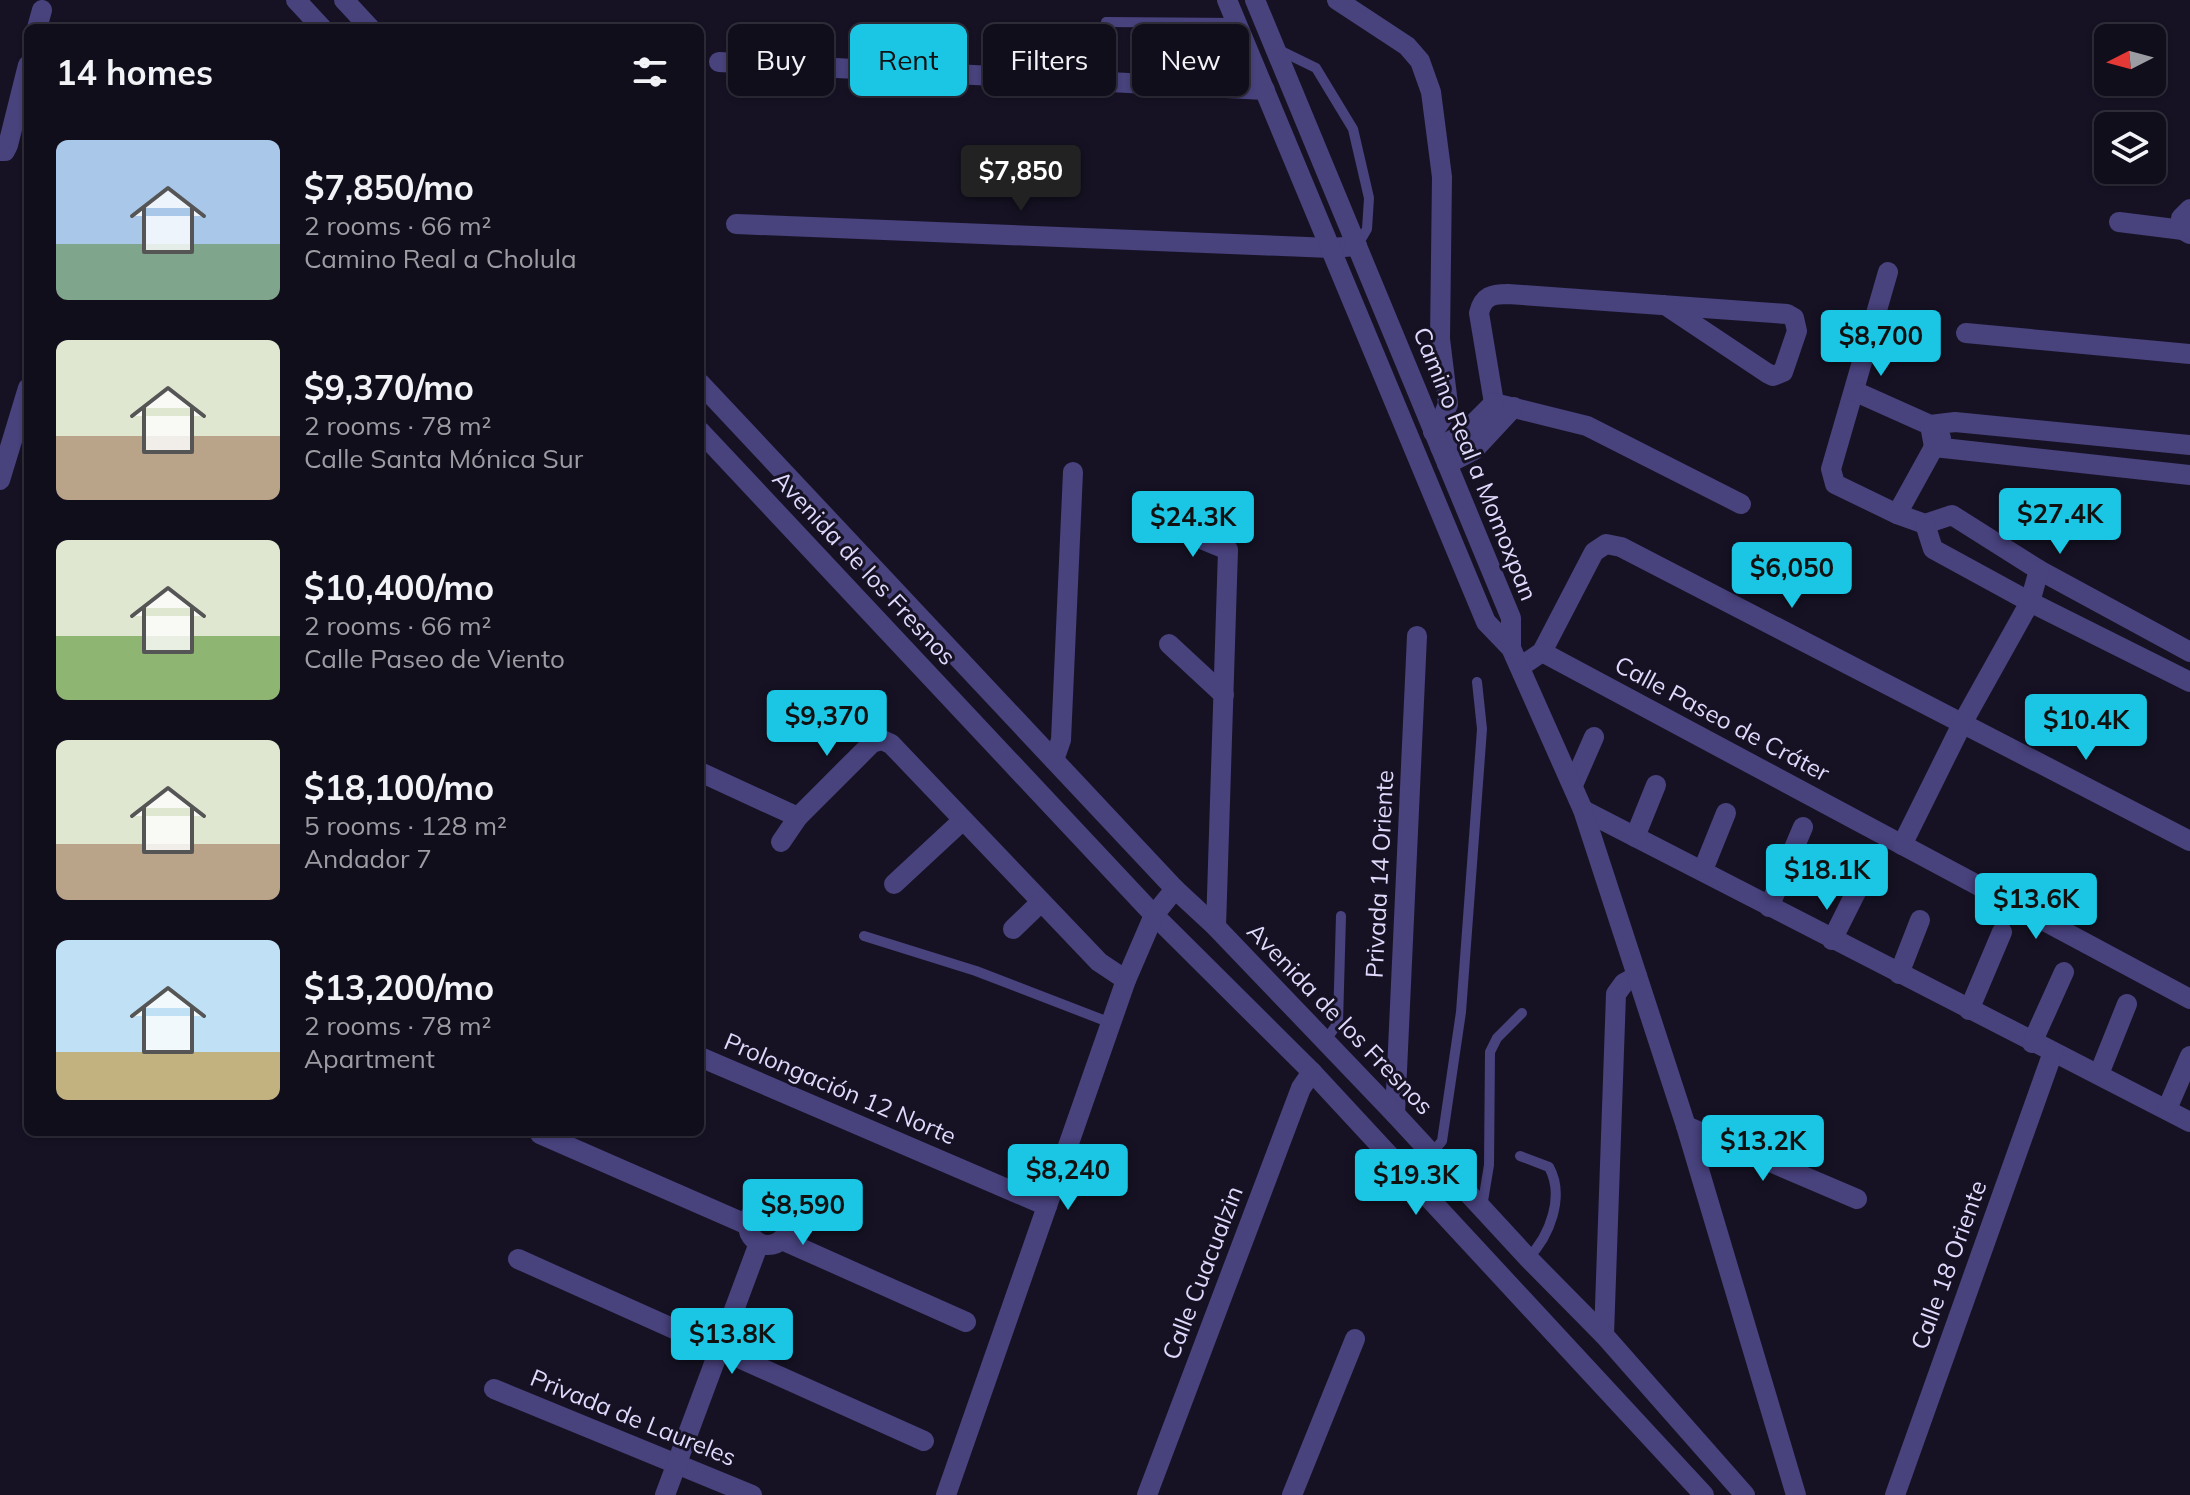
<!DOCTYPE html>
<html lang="en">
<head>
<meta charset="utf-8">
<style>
  :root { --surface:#100e1b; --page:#1e1c28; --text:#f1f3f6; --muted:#9c9ca3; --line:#302e3a; --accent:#1bc5e4 }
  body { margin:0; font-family:Mulish,sans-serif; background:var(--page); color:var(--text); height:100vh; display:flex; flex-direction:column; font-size:30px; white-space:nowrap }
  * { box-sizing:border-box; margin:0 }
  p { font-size:26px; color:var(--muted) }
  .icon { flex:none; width:44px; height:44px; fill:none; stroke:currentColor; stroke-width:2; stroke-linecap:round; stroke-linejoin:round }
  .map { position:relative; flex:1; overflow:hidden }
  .sheet { position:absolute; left:24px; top:24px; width:680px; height:1112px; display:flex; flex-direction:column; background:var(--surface); border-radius:12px; box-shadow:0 2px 6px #0004,0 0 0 2px var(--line) }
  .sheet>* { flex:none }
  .top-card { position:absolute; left:728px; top:24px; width:760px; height:72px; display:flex; gap:16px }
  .needle { width:52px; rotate:264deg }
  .buttons { position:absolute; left:2094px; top:24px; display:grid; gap:16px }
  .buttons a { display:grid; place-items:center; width:72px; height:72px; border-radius:12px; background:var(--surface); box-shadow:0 2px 6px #0004,0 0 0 2px var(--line); font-size:40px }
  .price { position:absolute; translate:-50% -68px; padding:0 18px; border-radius:8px; background:var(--accent); color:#111; font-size:26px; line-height:52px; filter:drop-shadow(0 2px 4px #0008) }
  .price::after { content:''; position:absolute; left:50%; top:48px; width:24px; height:18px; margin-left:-12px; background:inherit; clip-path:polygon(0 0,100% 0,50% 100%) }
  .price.on { background:#222; color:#fff }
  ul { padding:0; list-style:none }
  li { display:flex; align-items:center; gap:24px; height:200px; padding:0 32px }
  li span { display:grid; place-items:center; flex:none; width:224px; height:160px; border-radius:12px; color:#555 }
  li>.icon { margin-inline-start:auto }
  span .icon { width:96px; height:96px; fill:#fffc; stroke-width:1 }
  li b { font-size:34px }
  h2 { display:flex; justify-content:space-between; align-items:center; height:96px; padding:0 32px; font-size:34px }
  .tag { padding:0 28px; border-radius:12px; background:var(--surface); box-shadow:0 2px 6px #0004,0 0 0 2px var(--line); font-size:28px; line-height:72px }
  .tag.on { background:var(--accent); color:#111 }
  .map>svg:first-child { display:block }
</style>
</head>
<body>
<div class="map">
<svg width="2190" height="1495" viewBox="0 0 2190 1495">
  <rect width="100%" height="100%" fill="#161224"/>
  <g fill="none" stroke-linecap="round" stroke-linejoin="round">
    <g stroke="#48427d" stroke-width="10">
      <polyline points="1106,22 1237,23"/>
      <polyline points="1277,49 1316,68 1353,129 1369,198 1367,229 1357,246"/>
      <polyline points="864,936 976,971 1111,1023"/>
      <polyline points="1325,1041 1338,1023 1341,916"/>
      <polyline points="1432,1153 1442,1141 1461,1012 1482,729 1477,682"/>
      <path d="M1520 1156 1549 1167C1565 1196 1550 1236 1528 1258"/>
      <polyline points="1482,1207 1489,1165 1490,1052 1497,1038 1522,1013"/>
    </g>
    <g stroke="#48427d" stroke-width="20">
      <polyline points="296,0 322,28"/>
      <polyline points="344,0 370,28"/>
      <polyline points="1337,0 1407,46 1420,61 1431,92 1442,177 1440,339 1448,404 1442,419 1433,432"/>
      <polyline points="37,28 42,10"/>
      <polyline points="719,62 1265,90"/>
      <polyline points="0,151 5,151 8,145 28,65"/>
      <polyline points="2190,209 2181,218 2183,230 2190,234"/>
      <polyline points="2119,222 2183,230"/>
      <polyline points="736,224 1331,248 1357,246"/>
      <polyline points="1888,272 1831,469 1835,484 1897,514 1925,524 1952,515 2039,570 2190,652"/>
      <polyline points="1966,333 2190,354"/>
      <polyline points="700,383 1175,889"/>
      <polyline points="1854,391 1930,425 1955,422 2190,445"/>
      <path d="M1494 403 1479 313C1483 296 1492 294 1508 294L1787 314 1794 318 1797 331 1783 372 1773 376 1767 373 1665 305"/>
      <polyline points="1494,403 1587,426 1741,504"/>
      <polyline points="1930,425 1934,447 2190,475"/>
      <polyline points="700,431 1154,915 1312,1072 1704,1495"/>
      <polyline points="1440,447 1464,433 1494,403"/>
      <polyline points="1447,464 1474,450 1514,407"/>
      <polyline points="0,480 28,388"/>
      <polyline points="1897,514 1934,447 1941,438"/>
      <polyline points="1925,524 1933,549 2030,602 2190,682"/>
      <polyline points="1174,528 1228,550 1216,927"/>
      <polyline points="1169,644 1224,695"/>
      <polyline points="1542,652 1594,552 1606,544 1621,547 2190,841"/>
      <polyline points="1520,667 1542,652 2190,999"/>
      <polyline points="1054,760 1061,740 1073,472"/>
      <polyline points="700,772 798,817"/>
      <polyline points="1573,785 1594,737"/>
      <polyline points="1583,810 2190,1122"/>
      <polyline points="1635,837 1656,785"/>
      <polyline points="781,842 798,817 872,743 882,740 891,744 1099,962 1126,980"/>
      <polyline points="1902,845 1963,722 2030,602 2039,570"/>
      <polyline points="1703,870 1726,813"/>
      <polyline points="894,884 963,820"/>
      <polyline points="1769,907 1803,827"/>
      <polyline points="1013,929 1041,902"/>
      <polyline points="1832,940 1861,882"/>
      <polyline points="1899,974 1920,920"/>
      <polyline points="1969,1010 2002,932"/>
      <polyline points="2032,1043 2064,972"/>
      <polyline points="700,1057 1047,1206"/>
      <polyline points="2099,1074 2127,1004"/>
      <polyline points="2167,1109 2190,1056"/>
      <polyline points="1395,1114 1417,636"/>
      <polyline points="1686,1126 1857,1199"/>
      <polyline points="540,1134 748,1225"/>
      <circle cx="768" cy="1225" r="20"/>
      <polyline points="782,1240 966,1322"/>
      <polyline points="518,1259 924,1441"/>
      <polyline points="1604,1335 1616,994 1624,983 1637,976"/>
      <polyline points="494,1389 752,1495"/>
      <polyline points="665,1495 759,1243"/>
      <polyline points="946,1495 1126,980 1154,915 1175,889 1216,927 1395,1114 1528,1258 1604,1335 1745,1495"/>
      <polyline points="1147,1495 1301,1088 1312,1072"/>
      <polyline points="1292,1495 1355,1339"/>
      <polyline points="1895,1495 2053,1052"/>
    </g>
    <g stroke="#48427d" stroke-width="20">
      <polyline points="1227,0 1486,622 1511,648 1583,810 1686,1126 1796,1495"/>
      <polyline points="1255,0 1511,618 1511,648"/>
    </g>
  </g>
  <g text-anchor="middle" stroke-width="6" stroke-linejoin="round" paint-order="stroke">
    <g font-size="24" fill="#dfd9fb" stroke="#161224">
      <text transform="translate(1475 464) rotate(68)" y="8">Camino Real a Momoxpan</text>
      <text transform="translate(864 568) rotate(47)" y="8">Avenida de los Fresnos</text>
      <text transform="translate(1722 719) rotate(28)" y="8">Calle Paseo de Cráter</text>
      <text transform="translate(1380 874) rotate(-87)" y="8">Privada 14 Oriente</text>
      <text transform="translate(1340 1019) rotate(46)" y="8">Avenida de los Fresnos</text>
      <text transform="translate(840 1089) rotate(23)" y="8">Prolongación 12 Norte</text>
      <text transform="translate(1949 1265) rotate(-70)" y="8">Calle 18 Oriente</text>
      <text transform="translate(1203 1273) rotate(-69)" y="8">Calle Cuacualzin</text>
      <text transform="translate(633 1418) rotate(22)" y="8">Privada de Laureles</text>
    </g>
  </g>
</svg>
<div class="buttons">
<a><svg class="needle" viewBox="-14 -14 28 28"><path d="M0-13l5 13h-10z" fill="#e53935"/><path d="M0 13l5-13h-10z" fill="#9c9ca3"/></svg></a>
<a><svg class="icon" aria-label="layers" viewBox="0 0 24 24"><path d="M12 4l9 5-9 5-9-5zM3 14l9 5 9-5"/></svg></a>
</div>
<b class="price on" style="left:1021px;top:213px">$7,850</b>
<b class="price" style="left:1881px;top:378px">$8,700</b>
<b class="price" style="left:2060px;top:556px">$27.4K</b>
<b class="price" style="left:1193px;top:559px">$24.3K</b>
<b class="price" style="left:1792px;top:610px">$6,050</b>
<b class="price" style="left:827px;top:758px">$9,370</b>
<b class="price" style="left:2086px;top:762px">$10.4K</b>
<b class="price" style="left:1827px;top:912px">$18.1K</b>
<b class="price" style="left:2036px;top:941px">$13.6K</b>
<b class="price" style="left:1763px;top:1183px">$13.2K</b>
<b class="price" style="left:1068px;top:1212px">$8,240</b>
<b class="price" style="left:1416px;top:1217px">$19.3K</b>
<b class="price" style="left:803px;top:1247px">$8,590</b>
<b class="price" style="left:732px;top:1376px">$13.8K</b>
<div class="top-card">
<a class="tag">Buy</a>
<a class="tag on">Rent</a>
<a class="tag">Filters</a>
<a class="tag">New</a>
</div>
<section class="sheet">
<h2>14 homes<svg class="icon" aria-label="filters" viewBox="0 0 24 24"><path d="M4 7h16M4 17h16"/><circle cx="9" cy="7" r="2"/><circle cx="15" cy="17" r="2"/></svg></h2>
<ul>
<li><span style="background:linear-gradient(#a9c7e8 65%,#7fa58c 0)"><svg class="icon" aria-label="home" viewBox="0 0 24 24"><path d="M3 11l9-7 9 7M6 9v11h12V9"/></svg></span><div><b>$7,850/mo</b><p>2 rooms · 66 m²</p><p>Camino Real a Cholula</p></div></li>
<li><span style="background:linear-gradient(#dfe7d0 60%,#b9a48a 0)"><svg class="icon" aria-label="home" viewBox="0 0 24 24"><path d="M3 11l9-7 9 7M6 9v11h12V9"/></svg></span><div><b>$9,370/mo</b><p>2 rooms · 78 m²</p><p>Calle Santa Mónica Sur</p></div></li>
<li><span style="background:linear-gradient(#dfe7d0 60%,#8fb573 0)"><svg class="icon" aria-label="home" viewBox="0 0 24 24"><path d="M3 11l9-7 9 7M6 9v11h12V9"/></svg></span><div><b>$10,400/mo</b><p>2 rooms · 66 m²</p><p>Calle Paseo de Viento</p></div></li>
<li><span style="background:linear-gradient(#dfe7d0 65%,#b9a48a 0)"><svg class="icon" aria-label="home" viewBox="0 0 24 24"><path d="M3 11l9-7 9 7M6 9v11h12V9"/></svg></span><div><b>$18,100/mo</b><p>5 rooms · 128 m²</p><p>Andador 7</p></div></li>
<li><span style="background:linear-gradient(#bfe0f5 70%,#c2b280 0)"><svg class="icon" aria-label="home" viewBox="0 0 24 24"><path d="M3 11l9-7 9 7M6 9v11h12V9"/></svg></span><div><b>$13,200/mo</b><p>2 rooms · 78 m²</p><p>Apartment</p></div></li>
</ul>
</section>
</div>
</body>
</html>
